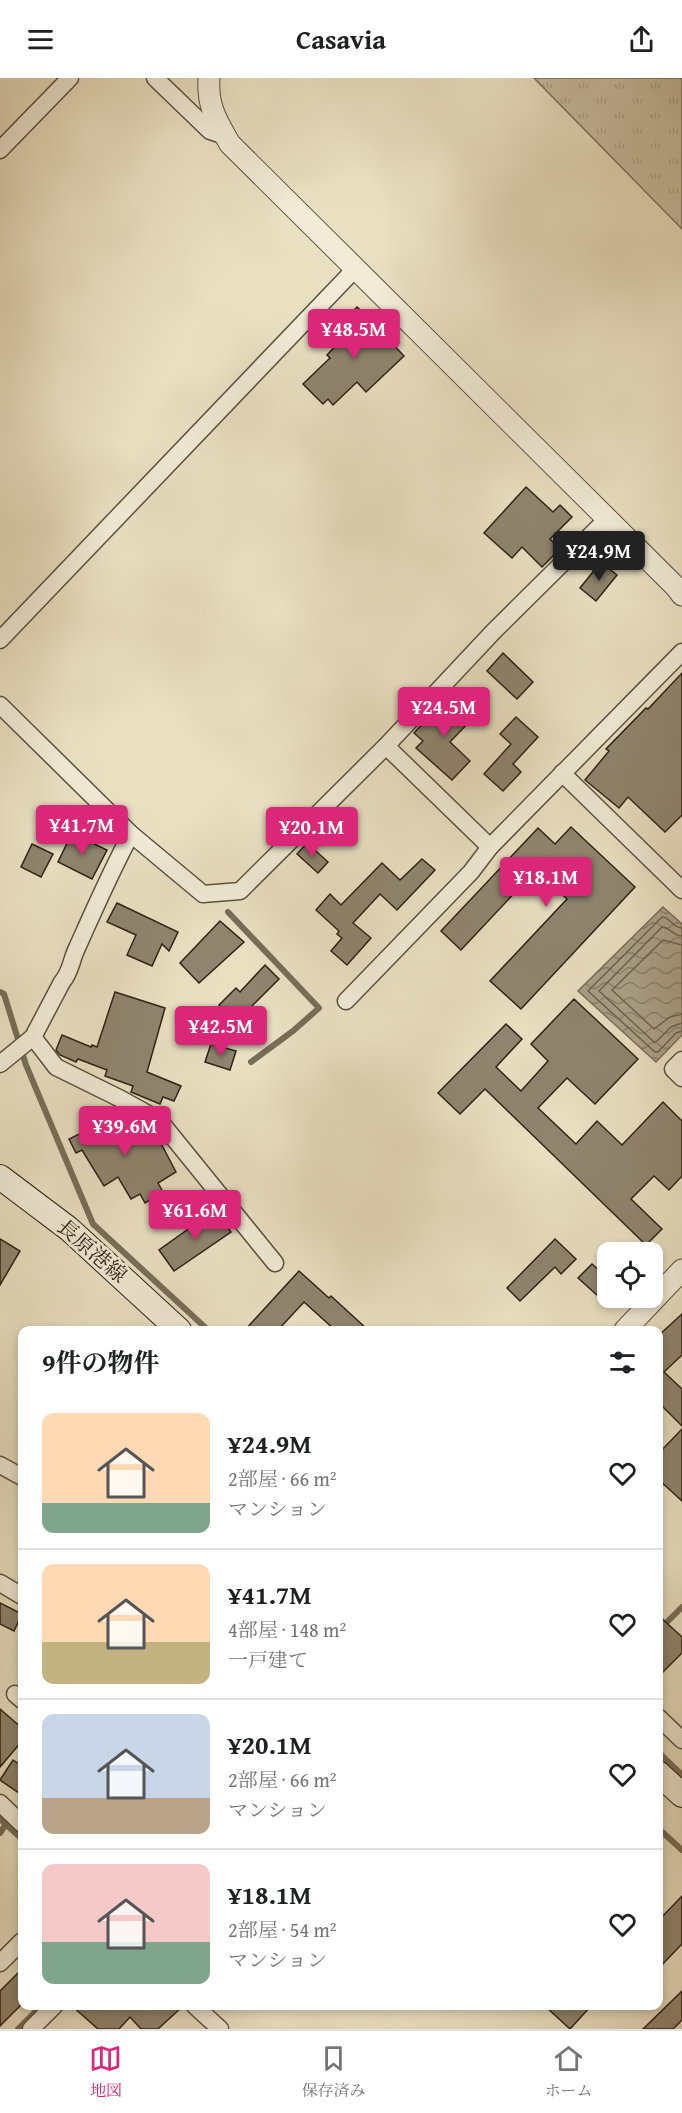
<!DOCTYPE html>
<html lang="ja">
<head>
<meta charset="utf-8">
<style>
  :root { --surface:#fff; --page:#f6f6f6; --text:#202124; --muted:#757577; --line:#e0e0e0; --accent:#db2777 }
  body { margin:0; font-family:"Gentium Book Plus","Noto Serif JP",serif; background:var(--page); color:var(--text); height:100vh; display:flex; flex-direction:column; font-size:22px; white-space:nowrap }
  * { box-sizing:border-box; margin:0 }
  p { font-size:20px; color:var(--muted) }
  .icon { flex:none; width:33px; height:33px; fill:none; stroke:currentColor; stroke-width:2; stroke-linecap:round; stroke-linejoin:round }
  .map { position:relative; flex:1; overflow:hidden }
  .sheet { position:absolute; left:18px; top:1248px; width:645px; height:684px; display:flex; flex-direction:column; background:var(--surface); border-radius:12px; box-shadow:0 3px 9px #0003 }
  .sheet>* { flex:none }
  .controls { position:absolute; left:597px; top:1164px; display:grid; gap:12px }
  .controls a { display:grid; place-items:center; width:66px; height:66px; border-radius:12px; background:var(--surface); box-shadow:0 3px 9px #0003; font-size:30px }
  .price { position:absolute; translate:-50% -51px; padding:0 14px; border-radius:6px; background:var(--accent); color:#fff; font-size:20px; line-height:39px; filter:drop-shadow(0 2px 3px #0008) }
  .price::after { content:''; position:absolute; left:50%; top:36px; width:18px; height:14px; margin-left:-9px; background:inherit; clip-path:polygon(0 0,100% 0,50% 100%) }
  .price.selected { background:#222; color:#fff }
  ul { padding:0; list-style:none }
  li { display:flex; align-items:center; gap:18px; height:150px; padding:0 24px }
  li+li { border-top:2px solid var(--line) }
  li span { display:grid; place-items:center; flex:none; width:168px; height:120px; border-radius:12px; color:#555 }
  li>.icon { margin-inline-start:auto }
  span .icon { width:72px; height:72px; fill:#fffc; stroke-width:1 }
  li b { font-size:26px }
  h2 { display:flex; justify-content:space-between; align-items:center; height:72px; padding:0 24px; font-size:26px }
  header { display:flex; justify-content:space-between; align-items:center; height:78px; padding:0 24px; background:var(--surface); font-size:27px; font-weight:800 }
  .menu { display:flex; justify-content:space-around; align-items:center; height:84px; border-top:2px solid var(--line); background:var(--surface); font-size:16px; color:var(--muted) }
  .menu a { display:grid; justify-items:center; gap:3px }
  .menu .selected { color:var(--accent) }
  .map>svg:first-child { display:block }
</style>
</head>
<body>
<header><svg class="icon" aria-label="menu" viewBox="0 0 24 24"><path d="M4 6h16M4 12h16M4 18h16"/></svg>Casavia<svg class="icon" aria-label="share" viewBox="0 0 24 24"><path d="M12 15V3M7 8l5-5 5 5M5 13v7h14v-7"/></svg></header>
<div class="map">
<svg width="682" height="1951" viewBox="0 0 682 1951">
  <defs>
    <pattern id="grass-tufts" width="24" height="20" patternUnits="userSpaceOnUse" patternTransform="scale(1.5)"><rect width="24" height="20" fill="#c9c0a5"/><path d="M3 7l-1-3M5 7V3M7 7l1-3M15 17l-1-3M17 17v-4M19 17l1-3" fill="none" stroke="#ada58d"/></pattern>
    <pattern id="water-waves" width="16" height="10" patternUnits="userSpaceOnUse" patternTransform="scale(1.5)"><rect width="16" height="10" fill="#a9a087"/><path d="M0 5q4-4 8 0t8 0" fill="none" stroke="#8a826d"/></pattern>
  </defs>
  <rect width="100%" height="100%" fill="#e9e0c2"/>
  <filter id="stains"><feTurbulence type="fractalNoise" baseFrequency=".00333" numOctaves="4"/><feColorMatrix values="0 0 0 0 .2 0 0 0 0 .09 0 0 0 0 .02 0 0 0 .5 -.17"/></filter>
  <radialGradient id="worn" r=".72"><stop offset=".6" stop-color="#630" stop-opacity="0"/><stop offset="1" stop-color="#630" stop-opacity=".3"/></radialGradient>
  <polygon fill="url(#grass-tufts)" stroke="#7b725d" stroke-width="1.5" points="534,0 682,0 682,151"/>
  <polygon fill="url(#water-waves)" stroke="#776e59" stroke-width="1.5" points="663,829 682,846 682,957 656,984 578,913"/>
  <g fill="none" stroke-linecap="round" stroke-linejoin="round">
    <g stroke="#6b624e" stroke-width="1.5">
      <path d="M682 850C673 850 670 839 662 839L588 913 655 974H658L676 955 682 953"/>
      <path d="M682 858C674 858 669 849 662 849L599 913 654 964 657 963 671 949 682 945"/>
      <polyline points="682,867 663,862 612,912 654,951 670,939 682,936"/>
    </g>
    <g stroke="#776e59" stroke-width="6">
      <polyline points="228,834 319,930 293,953 251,984"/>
      <polyline points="0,914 4,916 26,987 93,1146 208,1252"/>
      <polyline points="661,1550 682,1529"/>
      <polyline points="658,1674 682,1697"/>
      <polyline points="0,1741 22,1761"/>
      <polyline points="658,1750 682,1772"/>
      <polyline points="0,1755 6,1746"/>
      <polyline points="18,1951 41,1928"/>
    </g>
  </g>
  <g fill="#8f856f" stroke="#2d2315" stroke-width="1.5">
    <polygon points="357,229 382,251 380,253 404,278 366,314 357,304 333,327 328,321 323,326 303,306 330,280 327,277 349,254 341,246"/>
    <polygon points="526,409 553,434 560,427 572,439 550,461 560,471 542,489 522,469 512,480 484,455"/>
    <polygon points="601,484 617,497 596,523 580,510"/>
    <polygon points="503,575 533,604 517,621 487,593"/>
    <polygon points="682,595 682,737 665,754 628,719 619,730 585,702 609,673 606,671 646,630 648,631"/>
    <polygon points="449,618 472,641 450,664 470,683 452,702 416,670 423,663 414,655"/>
    <polygon points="516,639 538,659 513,686 521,694 503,713 484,696 511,666 500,656"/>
    <polygon points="571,749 635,809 521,931 490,903 567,821 536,792 461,872 441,853 538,750 555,766"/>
    <polygon points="72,755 107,772 92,801 58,784"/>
    <polygon points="307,765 328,784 318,795 297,776"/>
    <polygon points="32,766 53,776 41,799 21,789"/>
    <polygon points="422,781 435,792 397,832 380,816 353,845 371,860 347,887 331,873 342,860 337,856 339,853 316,832 330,816 341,827 382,785 400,802"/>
    <polygon points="117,825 178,854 169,873 162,866 152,888 127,877 136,857 107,844"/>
    <polygon points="220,843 244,864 199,905 180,885"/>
    <polygon points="265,887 279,901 236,944 219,927 236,910 240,914"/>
    <polygon points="115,914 165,930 147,994 181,1008 174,1023 163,1019 160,1026 131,1014 133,1008 105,998 107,992 78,981 76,984 60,977 56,972 62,957 91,969 92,967 97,969"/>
    <polygon points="574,921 638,981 595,1026 567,1000 538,1030 576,1066 597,1043 622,1067 663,1024 682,1043 682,1098 669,1112 654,1098 631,1121 662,1151 646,1167 485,1011 460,1036 438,1015 506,946 522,961 496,989 521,1013 548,983 531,966"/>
    <polygon points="211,966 236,973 230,992 205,984"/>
    <polygon points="121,1033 140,1066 156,1056 176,1094 158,1105 163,1114 145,1125 140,1116 131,1121 118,1099 104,1108 82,1072 76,1075 69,1061 108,1042 107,1041"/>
    <polygon points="215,1132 231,1154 174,1193 159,1172"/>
    <polygon points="0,1161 20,1173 0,1207"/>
    <polygon points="555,1161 576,1181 561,1196 555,1189 520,1223 507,1210"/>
    <polygon points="592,1186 608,1200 608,1208 598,1218 578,1200"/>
    <polygon points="299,1193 329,1220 331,1218 368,1252 335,1252 304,1224 278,1252 245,1252"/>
    <polygon points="682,1236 682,1277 664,1294 682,1311 682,1348 658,1324 658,1258"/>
    <polygon points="682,1351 682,1423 658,1401 658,1376"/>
    <polygon points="0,1525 22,1536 14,1553 0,1546"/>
    <polygon points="658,1537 682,1559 682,1575 658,1599"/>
    <polygon points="0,1631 22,1650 22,1663 0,1689"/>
    <polygon points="13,1682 22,1688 22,1717 0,1702"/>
    <polygon points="682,1818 682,1866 658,1891 658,1843"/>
    <polygon points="22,1891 22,1926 0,1948 0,1913"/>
    <polygon points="682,1913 682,1942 673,1951 643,1951"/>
    <polygon points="72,1928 183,1928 158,1951 141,1951 130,1939 119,1951 98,1951"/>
    <polygon points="545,1928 591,1928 570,1951"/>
  </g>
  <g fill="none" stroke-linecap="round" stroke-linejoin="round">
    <defs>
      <g id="minor">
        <polyline points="155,0 210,53 225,58"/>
        <polyline points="0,72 70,0"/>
        <polyline points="0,562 355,191"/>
        <polyline points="0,627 131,756 203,816 240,813 386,668 494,553 607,441"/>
        <polyline points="386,668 490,769"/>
        <polyline points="562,695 682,812"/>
        <polyline points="346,923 471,794 490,769 682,574"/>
        <polyline points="33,959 56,989 121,1021 159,1042 275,1185"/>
        <polyline points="682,982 673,991 682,1000"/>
        <path d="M0 986 33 959 62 904C71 894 71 882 77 870 94 832 111 793 131 756"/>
        <polyline points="0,1387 22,1399"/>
        <polyline points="0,1505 22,1518"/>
        <polyline points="15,1616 22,1622"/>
        <polyline points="658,1639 682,1662"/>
        <polyline points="0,1725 22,1746"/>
        <polyline points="0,1885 22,1863"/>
        <polyline points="195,1928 220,1951"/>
        <polyline points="31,1951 54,1928"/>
      </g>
      <g id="tertiary">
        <path d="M209 0C207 29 217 43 230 66L676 509 682 517"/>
        <polyline points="625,1252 682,1192"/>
      </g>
      <g id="secondary">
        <polyline points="0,1099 69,1151 179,1252"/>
        <polyline points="658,1695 682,1717"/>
      </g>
    </defs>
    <use href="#minor" stroke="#5c5240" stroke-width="19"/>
    <use href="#tertiary" stroke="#5c5240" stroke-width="23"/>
    <use href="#secondary" stroke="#2d2315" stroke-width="26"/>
    <use href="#minor" stroke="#f1ebd7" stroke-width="16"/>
    <use href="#tertiary" stroke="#f1ebd7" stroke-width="21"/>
    <use href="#secondary" stroke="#f1ebd7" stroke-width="24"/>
  </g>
  <g text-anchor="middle" stroke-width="5" stroke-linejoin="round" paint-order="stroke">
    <g font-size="21" fill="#2d2315" stroke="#f1ebd7">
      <text transform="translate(92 1173) rotate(41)" y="7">長原港線</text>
    </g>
  </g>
  <rect width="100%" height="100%" filter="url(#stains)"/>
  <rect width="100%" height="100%" fill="url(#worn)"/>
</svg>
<div class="controls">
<a><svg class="icon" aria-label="locate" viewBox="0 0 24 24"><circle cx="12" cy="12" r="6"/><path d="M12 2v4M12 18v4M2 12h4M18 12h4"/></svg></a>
</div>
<b class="price" style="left:354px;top:282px">¥48.5M</b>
<b class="price selected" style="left:599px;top:504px">¥24.9M</b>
<b class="price" style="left:444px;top:660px">¥24.5M</b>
<b class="price" style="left:82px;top:778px">¥41.7M</b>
<b class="price" style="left:312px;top:780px">¥20.1M</b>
<b class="price" style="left:546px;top:830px">¥18.1M</b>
<b class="price" style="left:221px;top:979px">¥42.5M</b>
<b class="price" style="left:125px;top:1079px">¥39.6M</b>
<b class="price" style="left:195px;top:1163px">¥61.6M</b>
<section class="sheet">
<h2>9件の物件<svg class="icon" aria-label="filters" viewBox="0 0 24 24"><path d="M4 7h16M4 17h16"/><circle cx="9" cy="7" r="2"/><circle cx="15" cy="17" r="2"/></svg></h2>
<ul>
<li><span style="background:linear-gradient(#ffd9b3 75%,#7fa58c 0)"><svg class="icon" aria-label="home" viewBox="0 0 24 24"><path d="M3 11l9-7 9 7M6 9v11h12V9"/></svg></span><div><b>¥24.9M</b><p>2部屋 · 66 m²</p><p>マンション</p></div><svg class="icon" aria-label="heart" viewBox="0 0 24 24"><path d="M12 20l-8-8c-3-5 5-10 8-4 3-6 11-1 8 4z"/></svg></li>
<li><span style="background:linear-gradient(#ffd9b3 65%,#c2b280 0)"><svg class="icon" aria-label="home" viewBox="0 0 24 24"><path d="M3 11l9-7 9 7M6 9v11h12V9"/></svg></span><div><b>¥41.7M</b><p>4部屋 · 148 m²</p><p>一戸建て</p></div><svg class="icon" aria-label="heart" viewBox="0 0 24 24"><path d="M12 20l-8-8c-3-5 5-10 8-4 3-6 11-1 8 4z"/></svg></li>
<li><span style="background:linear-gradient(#c9d6e8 70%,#b9a48a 0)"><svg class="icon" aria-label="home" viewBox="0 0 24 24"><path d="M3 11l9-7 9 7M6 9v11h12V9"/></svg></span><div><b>¥20.1M</b><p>2部屋 · 66 m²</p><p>マンション</p></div><svg class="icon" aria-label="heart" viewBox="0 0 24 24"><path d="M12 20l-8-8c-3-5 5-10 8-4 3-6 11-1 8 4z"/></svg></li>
<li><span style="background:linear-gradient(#f6c9c9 65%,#7fa58c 0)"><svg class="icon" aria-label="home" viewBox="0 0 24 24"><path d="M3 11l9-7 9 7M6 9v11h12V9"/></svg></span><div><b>¥18.1M</b><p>2部屋 · 54 m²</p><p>マンション</p></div><svg class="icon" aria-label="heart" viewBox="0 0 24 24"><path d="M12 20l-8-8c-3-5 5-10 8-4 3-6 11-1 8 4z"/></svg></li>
</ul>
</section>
</div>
<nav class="menu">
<a class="selected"><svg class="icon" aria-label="map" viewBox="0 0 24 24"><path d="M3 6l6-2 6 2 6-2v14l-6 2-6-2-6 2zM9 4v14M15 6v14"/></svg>地図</a>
<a><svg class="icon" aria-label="saved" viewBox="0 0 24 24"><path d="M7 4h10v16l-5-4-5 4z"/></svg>保存済み</a>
<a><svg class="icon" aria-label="home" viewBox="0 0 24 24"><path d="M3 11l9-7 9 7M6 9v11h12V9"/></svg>ホーム</a>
</nav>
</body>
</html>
